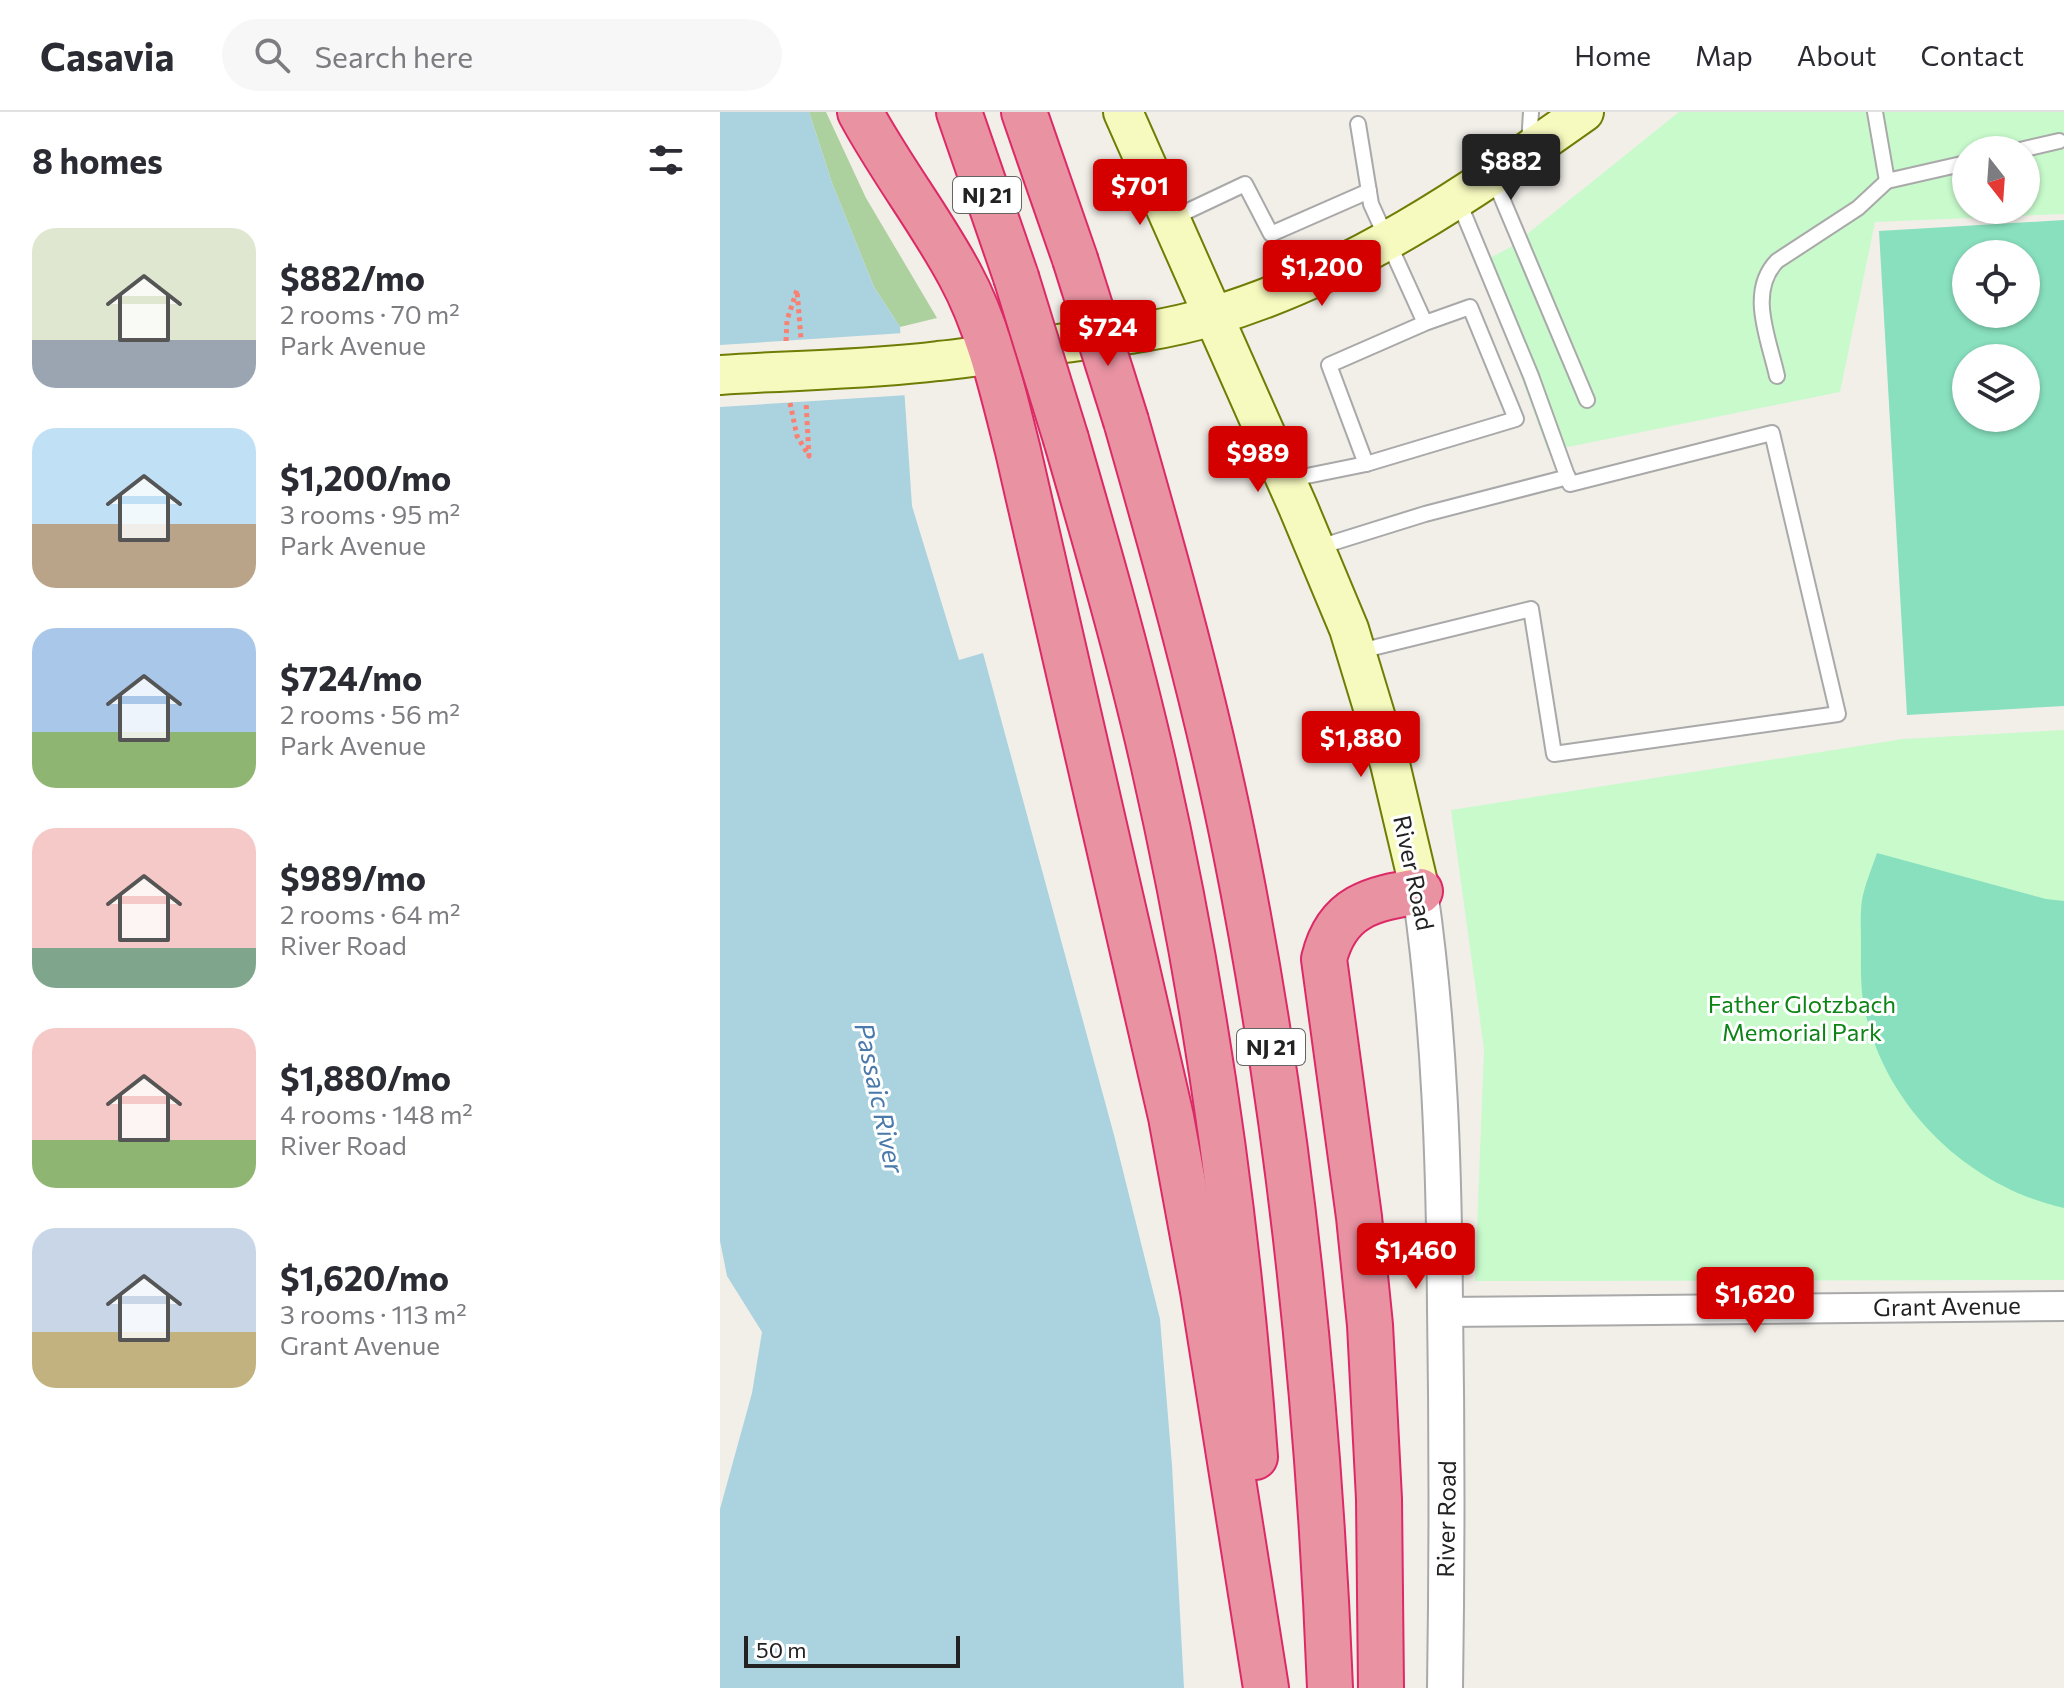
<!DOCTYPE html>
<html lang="en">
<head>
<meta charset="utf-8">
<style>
  :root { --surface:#fff; --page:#f7f7f7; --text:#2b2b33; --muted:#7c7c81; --line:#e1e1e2; --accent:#d40000 }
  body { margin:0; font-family:Commissioner,sans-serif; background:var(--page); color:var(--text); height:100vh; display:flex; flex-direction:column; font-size:30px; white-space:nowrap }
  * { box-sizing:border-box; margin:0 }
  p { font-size:26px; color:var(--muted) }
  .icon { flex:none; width:44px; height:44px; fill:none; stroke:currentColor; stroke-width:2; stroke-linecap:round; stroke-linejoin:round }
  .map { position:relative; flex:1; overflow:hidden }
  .sheet { display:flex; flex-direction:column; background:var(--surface); width:720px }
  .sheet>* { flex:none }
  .needle { width:52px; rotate:163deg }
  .buttons { position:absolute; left:1232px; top:24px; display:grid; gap:16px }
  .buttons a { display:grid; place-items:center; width:88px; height:88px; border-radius:50%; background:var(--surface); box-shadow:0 2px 6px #0004; font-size:40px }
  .scale { position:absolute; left:24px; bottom:20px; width:216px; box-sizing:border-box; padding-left:8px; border:4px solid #222; border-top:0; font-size:22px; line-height:28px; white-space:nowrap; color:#222; -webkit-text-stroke:6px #fff; paint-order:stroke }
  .price { position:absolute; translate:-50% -68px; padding:0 18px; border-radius:8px; background:var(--accent); color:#fff; font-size:26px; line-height:52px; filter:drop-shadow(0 2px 4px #0008) }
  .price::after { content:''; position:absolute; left:50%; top:48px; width:24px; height:18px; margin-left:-12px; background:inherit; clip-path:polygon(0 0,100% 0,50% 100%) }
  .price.selected { background:#222; color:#fff }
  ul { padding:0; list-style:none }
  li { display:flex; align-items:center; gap:24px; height:200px; padding:0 32px }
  li span { display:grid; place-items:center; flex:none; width:224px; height:160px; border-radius:24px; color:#555 }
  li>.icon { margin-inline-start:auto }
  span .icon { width:96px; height:96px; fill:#fffc; stroke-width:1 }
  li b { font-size:34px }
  h2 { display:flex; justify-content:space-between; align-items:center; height:96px; padding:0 32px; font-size:34px }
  header { display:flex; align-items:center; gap:48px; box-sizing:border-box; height:112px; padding:0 40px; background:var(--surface); border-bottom:2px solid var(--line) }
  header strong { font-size:38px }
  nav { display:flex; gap:44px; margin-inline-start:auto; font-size:28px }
  .search { width:560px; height:72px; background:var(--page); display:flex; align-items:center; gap:20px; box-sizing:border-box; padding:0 28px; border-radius:44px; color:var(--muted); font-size:30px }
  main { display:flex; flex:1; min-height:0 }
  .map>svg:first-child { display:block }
</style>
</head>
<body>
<header>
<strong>Casavia</strong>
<div class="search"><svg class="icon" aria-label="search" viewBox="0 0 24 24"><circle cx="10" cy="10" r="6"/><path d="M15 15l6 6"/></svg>Search here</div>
<nav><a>Home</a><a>Map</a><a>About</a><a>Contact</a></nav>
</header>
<main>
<section class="sheet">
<h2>8 homes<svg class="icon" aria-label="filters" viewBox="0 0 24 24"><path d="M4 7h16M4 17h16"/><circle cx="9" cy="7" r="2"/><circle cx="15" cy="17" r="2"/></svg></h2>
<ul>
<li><span style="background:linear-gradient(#dfe7d0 70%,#9aa5b1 0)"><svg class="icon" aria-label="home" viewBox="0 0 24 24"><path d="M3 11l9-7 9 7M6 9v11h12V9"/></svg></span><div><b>$882/mo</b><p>2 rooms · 70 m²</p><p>Park Avenue</p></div></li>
<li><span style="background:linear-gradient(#bfe0f5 60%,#b9a48a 0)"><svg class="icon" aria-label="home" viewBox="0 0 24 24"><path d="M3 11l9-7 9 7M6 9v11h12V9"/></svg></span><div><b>$1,200/mo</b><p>3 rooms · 95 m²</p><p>Park Avenue</p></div></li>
<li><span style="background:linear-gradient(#a9c7e8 65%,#8fb573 0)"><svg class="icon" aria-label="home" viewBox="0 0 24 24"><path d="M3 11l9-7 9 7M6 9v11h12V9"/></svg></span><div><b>$724/mo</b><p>2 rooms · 56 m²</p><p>Park Avenue</p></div></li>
<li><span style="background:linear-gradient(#f6c9c9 75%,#7fa58c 0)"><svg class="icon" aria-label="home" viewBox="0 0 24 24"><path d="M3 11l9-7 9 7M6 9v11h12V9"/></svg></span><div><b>$989/mo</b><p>2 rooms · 64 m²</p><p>River Road</p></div></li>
<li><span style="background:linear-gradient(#f6c9c9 70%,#8fb573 0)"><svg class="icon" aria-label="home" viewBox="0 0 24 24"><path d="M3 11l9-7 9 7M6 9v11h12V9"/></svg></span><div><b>$1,880/mo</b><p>4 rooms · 148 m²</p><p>River Road</p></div></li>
<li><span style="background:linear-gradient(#c9d6e8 65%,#c2b280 0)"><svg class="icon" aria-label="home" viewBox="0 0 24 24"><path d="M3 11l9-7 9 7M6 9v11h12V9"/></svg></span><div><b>$1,620/mo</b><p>3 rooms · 113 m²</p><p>Grant Avenue</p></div></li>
</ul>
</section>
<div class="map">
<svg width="1344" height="1576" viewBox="0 0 1344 1576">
  <rect width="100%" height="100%" fill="#f2efe9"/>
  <polygon fill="#add19e" points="89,0 106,0 146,86 217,206 180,215 154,175 112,71"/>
  <g fill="#c8facc" fill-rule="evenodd">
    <path d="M959 0H1344V102L1155 110 1120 280 828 339 760 151 791 135ZM1246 38H1306V98H1246Z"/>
    <polygon points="1344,618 1344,1168 755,1169 764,937 731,698 1183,627"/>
  </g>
  <g fill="#88e0be" fill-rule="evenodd">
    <path d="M1344 108V594L1187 603 1159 119ZM1246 142H1306V202H1246ZM1246 246H1306V306H1246Z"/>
    <path d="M1157 741 1326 787 1344 789V1096C1249 1075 1166 996 1145 899 1140 877 1141 853 1141 831 1141 817 1140 802 1142 788 1145 772 1152 756 1157 741Z"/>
  </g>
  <polygon fill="#aad3df" points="0,0 89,0 112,71 154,175 180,215 192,394 239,548 263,541 394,1023 440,1207 452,1353 464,1576 0,1576 0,1397 32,1281 42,1220 7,1164 0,1129"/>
  <polygon fill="#f2efe9" points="184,221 188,283 0,295 0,233"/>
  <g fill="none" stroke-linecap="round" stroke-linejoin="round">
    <defs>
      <g id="service">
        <polyline points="1155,0 1167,69 1246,51"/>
        <polyline points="638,12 651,92 705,211 609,253 646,352 796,307 750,195 705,211"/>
        <polyline points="809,32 811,0"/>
        <polyline points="1300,38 1339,29"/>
        <polyline points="773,65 867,288"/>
        <polyline points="453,106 525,72 551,122 649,79"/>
        <path d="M1057 264C1049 227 1027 180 1057 149L1138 96 1167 69"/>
        <polyline points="567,368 646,352"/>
        <polyline points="596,436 705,402 848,365"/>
        <polyline points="636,540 811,497 834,642 1118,602 1052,321 850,372 811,264 738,88"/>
      </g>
      <polyline id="minor" points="725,1200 1344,1194"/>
      <path id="tertiary" d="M700 779C720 919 724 1054 725 1195 727 1322 727 1449 725 1576"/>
      <g id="secondary">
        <polyline points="403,0 578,395 629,517 670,652 700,779"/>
        <path d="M0 263C72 258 146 258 218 249 258 245 298 238 338 232 390 225 443 219 493 204 631 163 748 82 864 0"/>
      </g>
      <g id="motorway">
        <path d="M140 0C170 56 210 107 240 163 269 216 283 280 298 339L451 1005 483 1179 546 1576"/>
        <polyline points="239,0 296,165"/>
        <polyline points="304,0 355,147"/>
        <path d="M406 309C447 452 487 595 516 741 571 1017 599 1295 610 1576"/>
        <path d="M346 327C377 434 408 541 433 650 485 878 518 1112 535 1345"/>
        <path d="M661 1576 659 1387 650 1213 639 1105 604 847C617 794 651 787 700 779"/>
      </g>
    </defs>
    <use href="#service" stroke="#a9a9a9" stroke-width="18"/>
    <use href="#minor" stroke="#a9a9a9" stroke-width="32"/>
    <use href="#tertiary" stroke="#a9a9a9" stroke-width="38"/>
    <use href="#secondary" stroke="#707d05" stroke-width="42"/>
    <use href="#motorway" stroke="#dc2a67" stroke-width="48"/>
    <g stroke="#fa8072" stroke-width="5" stroke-dasharray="4 4" stroke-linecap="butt">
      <polyline points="66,229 67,208 77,178 81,227"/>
      <polyline points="70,291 77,324 89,344 86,290"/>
    </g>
    <use href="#service" stroke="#fff" stroke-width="14"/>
    <use href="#minor" stroke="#fff" stroke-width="28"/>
    <use href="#tertiary" stroke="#fff" stroke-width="34"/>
    <use href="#secondary" stroke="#f7fabf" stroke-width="38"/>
    <use href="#motorway" stroke="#e892a2" stroke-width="44"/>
    <defs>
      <g id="motorway-bridge">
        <polyline points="355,147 406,309"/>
        <polyline points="296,165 346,327"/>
      </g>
    </defs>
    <use href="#motorway-bridge" stroke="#dc2a67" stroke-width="48" stroke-linecap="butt"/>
    <use href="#motorway-bridge" stroke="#e892a2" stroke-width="44"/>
  </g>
  <g text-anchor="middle" stroke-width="6" stroke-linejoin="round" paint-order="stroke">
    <g fill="#fff" stroke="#646464" stroke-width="2">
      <rect x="233" y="65" width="68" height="36" rx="6"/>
      <rect x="517" y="917" width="68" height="36" rx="6"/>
    </g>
    <g font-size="22" font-weight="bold" fill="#222">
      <text x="267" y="91">NJ 21</text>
      <text x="551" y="943">NJ 21</text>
    </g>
    <g font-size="24" fill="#222" stroke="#fff">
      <text transform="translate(693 761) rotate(78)" y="8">River Road</text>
      <text transform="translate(1227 1195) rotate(-1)" y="8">Grant Avenue</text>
      <text transform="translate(727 1407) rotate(-89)" y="8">River Road</text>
    </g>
    <g font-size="24" fill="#0c8416" stroke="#fff">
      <text x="1082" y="901">Father Glotzbach<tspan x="1082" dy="28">Memorial Park</tspan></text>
    </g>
    <g font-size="26" font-style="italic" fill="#4a7aab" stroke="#fff">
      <text transform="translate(159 986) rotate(78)" y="9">Passaic River</text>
    </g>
  </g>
</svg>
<div class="buttons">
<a><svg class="needle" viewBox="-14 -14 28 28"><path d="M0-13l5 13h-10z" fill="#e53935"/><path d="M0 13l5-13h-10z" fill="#7c7c81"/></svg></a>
<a><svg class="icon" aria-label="locate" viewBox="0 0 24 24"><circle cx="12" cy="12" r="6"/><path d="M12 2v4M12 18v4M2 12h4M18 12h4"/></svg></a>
<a><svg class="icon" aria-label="layers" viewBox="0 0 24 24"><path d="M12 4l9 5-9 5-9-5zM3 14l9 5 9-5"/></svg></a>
</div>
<div class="scale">50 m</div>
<b class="price selected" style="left:791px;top:90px">$882</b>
<b class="price" style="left:420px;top:115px">$701</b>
<b class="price" style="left:602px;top:196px">$1,200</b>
<b class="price" style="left:388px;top:256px">$724</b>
<b class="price" style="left:538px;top:382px">$989</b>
<b class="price" style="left:641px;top:667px">$1,880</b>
<b class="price" style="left:696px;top:1179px">$1,460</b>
<b class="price" style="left:1035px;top:1223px">$1,620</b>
</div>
</main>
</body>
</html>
